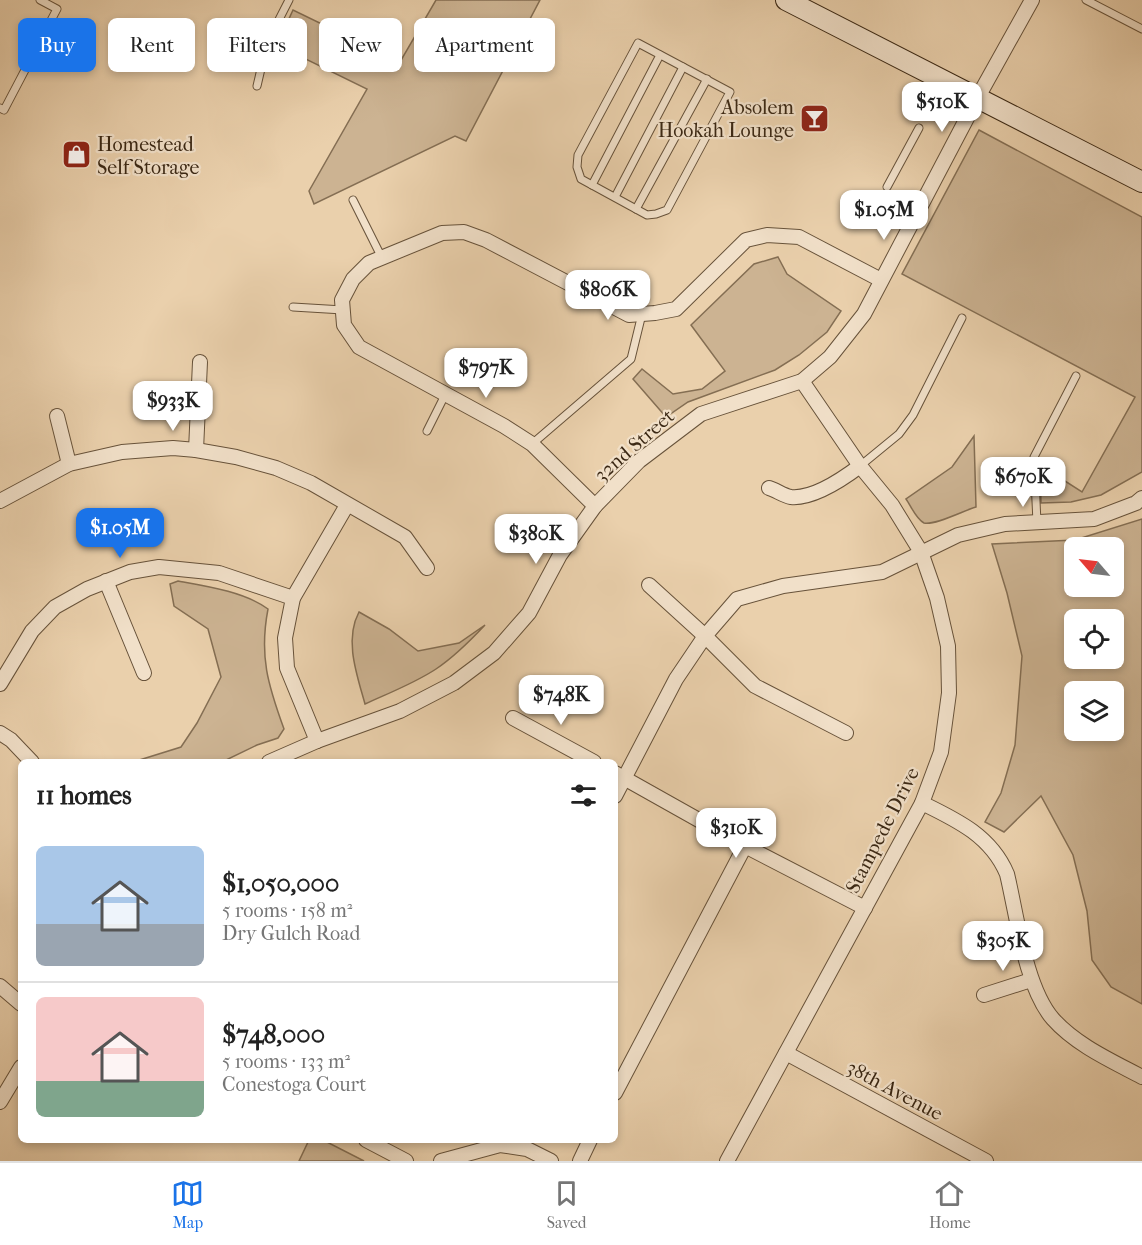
<!DOCTYPE html>
<html lang="en">
<head>
<meta charset="utf-8">
<style>
  :root { --surface:#fff; --page:#f2f2f2; --text:#222; --muted:#767676; --line:#e0e0e0; --accent:#1a73e8 }
  body { margin:0; font-family:"IM FELL French Canon",serif; background:var(--page); color:var(--text); height:100vh; display:flex; flex-direction:column; font-size:22px; white-space:nowrap }
  * { box-sizing:border-box; margin:0 }
  p { font-size:20px; color:var(--muted) }
  .icon { flex:none; width:33px; height:33px; fill:none; stroke:currentColor; stroke-width:2; stroke-linecap:round; stroke-linejoin:round }
  .map { position:relative; flex:1; overflow:hidden }
  .side { position:absolute; left:18px; top:759px; width:600px; height:384px; display:flex; flex-direction:column; background:var(--surface); border-radius:9px; box-shadow:0 3px 9px #0003 }
  .side>* { flex:none }
  .banner { position:absolute; left:18px; top:18px; width:600px; height:54px; display:flex; gap:12px }
  .needle { width:39px; rotate:298deg }
  .tools { position:absolute; left:1064px; top:537px; display:grid; gap:12px }
  .tools a { display:grid; place-items:center; width:60px; height:60px; border-radius:9px; background:var(--surface); box-shadow:0 3px 9px #0003; font-size:30px }
  .price { position:absolute; translate:-50% -51px; padding:0 14px; border-radius:12px; background:#fff; color:#222; font-size:20px; line-height:39px; filter:drop-shadow(0 2px 3px #0008) }
  .price::after { content:''; position:absolute; left:50%; top:36px; width:18px; height:14px; margin-left:-9px; background:inherit; clip-path:polygon(0 0,100% 0,50% 100%) }
  .price.current { background:var(--accent); color:#fff }
  ul { padding:0; list-style:none }
  li { display:flex; align-items:center; gap:18px; height:150px; padding:0 18px }
  li+li { border-top:2px solid var(--line) }
  li span { display:grid; place-items:center; flex:none; width:168px; height:120px; border-radius:9px; color:#555 }
  li>.icon { margin-inline-start:auto }
  span .icon { width:72px; height:72px; fill:#fffc; stroke-width:1 }
  li b { font-size:26px }
  h2 { display:flex; justify-content:space-between; align-items:center; height:72px; padding:0 18px; font-size:26px }
  .pill { padding:0 21px; border-radius:9px; background:var(--surface); box-shadow:0 3px 9px #0003; font-size:21px; line-height:54px }
  .pill.current { background:var(--accent); color:#fff }
  .dock { display:flex; justify-content:space-around; align-items:center; height:84px; border-top:2px solid var(--line); background:var(--surface); font-size:16px; color:var(--muted) }
  .dock a { display:grid; justify-items:center; gap:3px }
  .dock .current { color:var(--accent) }
  .map>svg:first-child { display:block }
</style>
</head>
<body>
<div class="map">
<svg width="1142" height="1161" viewBox="0 0 1142 1161">
  <rect width="100%" height="100%" fill="#ead0ac"/>
  <filter id="stains"><feTurbulence type="fractalNoise" baseFrequency=".00333" numOctaves="4"/><feColorMatrix values="0 0 0 0 .2 0 0 0 0 .09 0 0 0 0 .02 0 0 0 .5 -.17"/></filter>
  <radialGradient id="worn" r=".72"><stop offset=".6" stop-color="#630" stop-opacity="0"/><stop offset="1" stop-color="#630" stop-opacity=".3"/></radialGradient>
  <g fill="#ccb392" stroke="#846e53" stroke-width="1.5" fill-rule="evenodd">
    <polygon points="436,0 540,0 466,141 455,136 314,204 309,191 367,89 277,45 293,10 400,62"/>
    <polygon points="979,130 1142,217 1142,472 1101,495 1071,502 1041,503 1040,465 1082,492 1135,397 902,274"/>
    <polygon points="778,257 787,274 841,311 827,332 799,355 775,370 688,402 666,417 633,379 642,369 673,394 702,389 725,371 691,325 754,264"/>
    <path d="M974 436 976 507C965 510 934 526 924 523 916 519 911 506 906 499L952 467Z"/>
    <path d="M1142 519V1004L1111 987 1092 960 1087 911 1073 855 1041 796 1004 832 985 822 1001 793 1015 745 1022 656 1007 593 992 544 1075 540ZM1074 548H1113V586H1074ZM1074 620H1113V658H1074ZM1074 692H1113V730H1074Z"/>
    <path d="M178 581C206 586 245 592 268 609 259 656 268 685 284 729L278 738 257 745 222 762H133L181 747 197 723 221 677 208 629 174 606 170 584Z"/>
    <path d="M359 612 389 629 418 651 459 643 485 625C470 641 454 657 436 669 415 683 389 693 365 704 357 675 344 640 359 612Z"/>
    <polygon points="309,1140 323,1140 364,1161 299,1161"/>
  </g>
  <g fill="none" stroke-linecap="round" stroke-linejoin="round">
    <defs>
      <g id="lane">
        <polyline points="1086,0 1142,29"/>
        <polygon points="638,43 730,92 667,210 656,214 647,215 581,179 577,167 578,155"/>
        <polyline points="257,86 267,43 289,0"/>
        <polyline points="0,108 4,110 57,9 40,0"/>
        <polyline points="592,185 660,55"/>
        <polyline points="887,187 919,128"/>
        <polyline points="615,197 683,67"/>
        <polyline points="353,200 382,258"/>
        <polyline points="636,209 707,79"/>
        <polyline points="293,307 343,310"/>
        <polyline points="427,431 445,395"/>
        <polyline points="532,444 631,359 642,314"/>
        <polyline points="860,466 899,434 913,415 962,318"/>
        <polyline points="1037,523 1034,457 1076,376"/>
      </g>
      <g id="street">
        <polyline points="57,416 69,464"/>
        <polyline points="196,450 200,362"/>
        <path d="M769 488C776 490 784 496 791 497 813 499 844 478 860 466"/>
        <polyline points="0,501 69,464 122,452 173,448 196,450 236,457 276,468 311,483 405,537 427,568"/>
        <polyline points="595,506 532,444 504,426 359,347 344,325 342,300 353,279 369,263 442,233 464,232 486,240 629,315 655,313 676,309 746,240 767,235 799,237 881,280"/>
        <polyline points="106,581 144,673"/>
        <polyline points="649,585 705,636 755,686 846,733"/>
        <polyline points="0,684 32,631 55,607 87,589 130,572 159,567 219,573 293,598"/>
        <polyline points="513,718 594,762"/>
        <polyline points="0,733 11,740 32,762"/>
        <polyline points="317,741 287,668 285,638 293,598 347,505"/>
        <polyline points="269,762 317,741 400,711 454,683 494,653 529,613 560,555 595,506 639,461 701,414 802,381 830,357 864,314 978,97 1032,0"/>
        <polyline points="615,773 745,846 865,908"/>
        <polyline points="615,796 676,679 705,636 737,599 783,586 882,572 958,535 1005,524 1094,519 1136,503 1142,498"/>
        <path d="M922 803C957 820 991 836 1007 874 1017 915 1025 987 1053 1019 1076 1045 1112 1061 1142 1077"/>
        <polyline points="0,986 21,1004"/>
        <polyline points="984,995 1031,980"/>
        <polyline points="786,1053 986,1161"/>
        <polyline points="615,1093 745,846"/>
        <polyline points="0,1102 21,1067"/>
        <polyline points="366,1140 406,1161"/>
        <polyline points="441,1161 500,1145 527,1149 551,1161"/>
        <polyline points="580,1161 590,1140"/>
        <polyline points="727,1161 922,803 941,752 949,693 948,646 937,598 921,552 892,505 860,466 802,381"/>
      </g>
      <polyline id="secondary" points="786,0 1142,182"/>
    </defs>
    <use href="#lane" stroke="#67523a" stroke-width="9"/>
    <use href="#street" stroke="#67523a" stroke-width="16"/>
    <use href="#secondary" stroke="#3b2814" stroke-width="22"/>
    <use href="#lane" stroke="#f1e0c9" stroke-width="7"/>
    <use href="#street" stroke="#f1e0c9" stroke-width="14"/>
    <use href="#secondary" stroke="#f1e0c9" stroke-width="20"/>
  </g>
  <defs>
    <symbol id="bar-square" viewBox="-11 -11 22 22"><rect x="-9" y="-9" width="18" height="18" rx="4" fill="#8f2418" stroke="#f1e0c9"/><path d="M-6-5H6L.8 .8V4.5H3.5V6h-7V4.5H-.8V.8Z" fill="#fff"/></symbol>
    <symbol id="shop-square" viewBox="-11 -11 22 22"><rect x="-9" y="-9" width="18" height="18" rx="4" fill="#8f2418" stroke="#f1e0c9"/><path d="M-5-2.5h2.3a2.7 3.5 0 0 1 5.4 0H5L5.5 6h-11ZM-1.5-2.5h3a1.5 2.3 0 0 0-3 0Z" fill="#fff"/></symbol>
  </defs>
  <g fill-rule="evenodd">
    <use href="#bar-square" x="798" y="102" width="33" height="33"/>
    <use href="#shop-square" x="60" y="138" width="33" height="33"/>
  </g>
  <g text-anchor="middle" stroke-width="4.5" stroke-linejoin="round" paint-order="stroke">
    <g font-size="20" fill="#3b2814" stroke="#f1e0c9" text-anchor="end">
      <text x="794" y="114">Absolem<tspan x="794" dy="23">Hookah Lounge</tspan></text>
      <text x="97" y="151" text-anchor="start">Homestead<tspan x="97" dy="23">Self Storage</tspan></text>
    </g>
    <g font-size="20" fill="#3b2814" stroke="#f1e0c9">
      <text transform="translate(634 445) rotate(-41)" y="7">32nd Street</text>
      <text transform="translate(882 830) rotate(-63)" y="7">Stampede Drive</text>
      <text transform="translate(895 1090) rotate(28)" y="7">38th Avenue</text>
    </g>
  </g>
  <rect width="100%" height="100%" filter="url(#stains)"/>
  <rect width="100%" height="100%" fill="url(#worn)"/>
</svg>
<div class="tools">
<a><svg class="needle" viewBox="-14 -14 28 28"><path d="M0-13l5 13h-10z" fill="#e53935"/><path d="M0 13l5-13h-10z" fill="#767676"/></svg></a>
<a><svg class="icon" aria-label="locate" viewBox="0 0 24 24"><circle cx="12" cy="12" r="6"/><path d="M12 2v4M12 18v4M2 12h4M18 12h4"/></svg></a>
<a><svg class="icon" aria-label="layers" viewBox="0 0 24 24"><path d="M12 4l9 5-9 5-9-5zM3 14l9 5 9-5"/></svg></a>
</div>
<b class="price" style="left:942px;top:133px">$510K</b>
<b class="price" style="left:884px;top:241px">$1.05M</b>
<b class="price" style="left:608px;top:321px">$806K</b>
<b class="price" style="left:486px;top:399px">$797K</b>
<b class="price" style="left:173px;top:432px">$933K</b>
<b class="price" style="left:1023px;top:508px">$670K</b>
<b class="price current" style="left:120px;top:559px">$1.05M</b>
<b class="price" style="left:536px;top:565px">$380K</b>
<b class="price" style="left:561px;top:726px">$748K</b>
<b class="price" style="left:736px;top:859px">$310K</b>
<b class="price" style="left:1003px;top:972px">$305K</b>
<div class="banner">
<a class="pill current">Buy</a>
<a class="pill">Rent</a>
<a class="pill">Filters</a>
<a class="pill">New</a>
<a class="pill">Apartment</a>
</div>
<section class="side">
<h2>11 homes<svg class="icon" aria-label="filters" viewBox="0 0 24 24"><path d="M4 7h16M4 17h16"/><circle cx="9" cy="7" r="2"/><circle cx="15" cy="17" r="2"/></svg></h2>
<ul>
<li><span style="background:linear-gradient(#a9c7e8 65%,#9aa5b1 0)"><svg class="icon" aria-label="home" viewBox="0 0 24 24"><path d="M3 11l9-7 9 7M6 9v11h12V9"/></svg></span><div><b>$1,050,000</b><p>5 rooms · 158 m²</p><p>Dry Gulch Road</p></div></li>
<li><span style="background:linear-gradient(#f6c9c9 70%,#7fa58c 0)"><svg class="icon" aria-label="home" viewBox="0 0 24 24"><path d="M3 11l9-7 9 7M6 9v11h12V9"/></svg></span><div><b>$748,000</b><p>5 rooms · 133 m²</p><p>Conestoga Court</p></div></li>
</ul>
</section>
</div>
<nav class="dock">
<a class="current"><svg class="icon" aria-label="map" viewBox="0 0 24 24"><path d="M3 6l6-2 6 2 6-2v14l-6 2-6-2-6 2zM9 4v14M15 6v14"/></svg>Map</a>
<a><svg class="icon" aria-label="saved" viewBox="0 0 24 24"><path d="M7 4h10v16l-5-4-5 4z"/></svg>Saved</a>
<a><svg class="icon" aria-label="home" viewBox="0 0 24 24"><path d="M3 11l9-7 9 7M6 9v11h12V9"/></svg>Home</a>
</nav>
</body>
</html>
